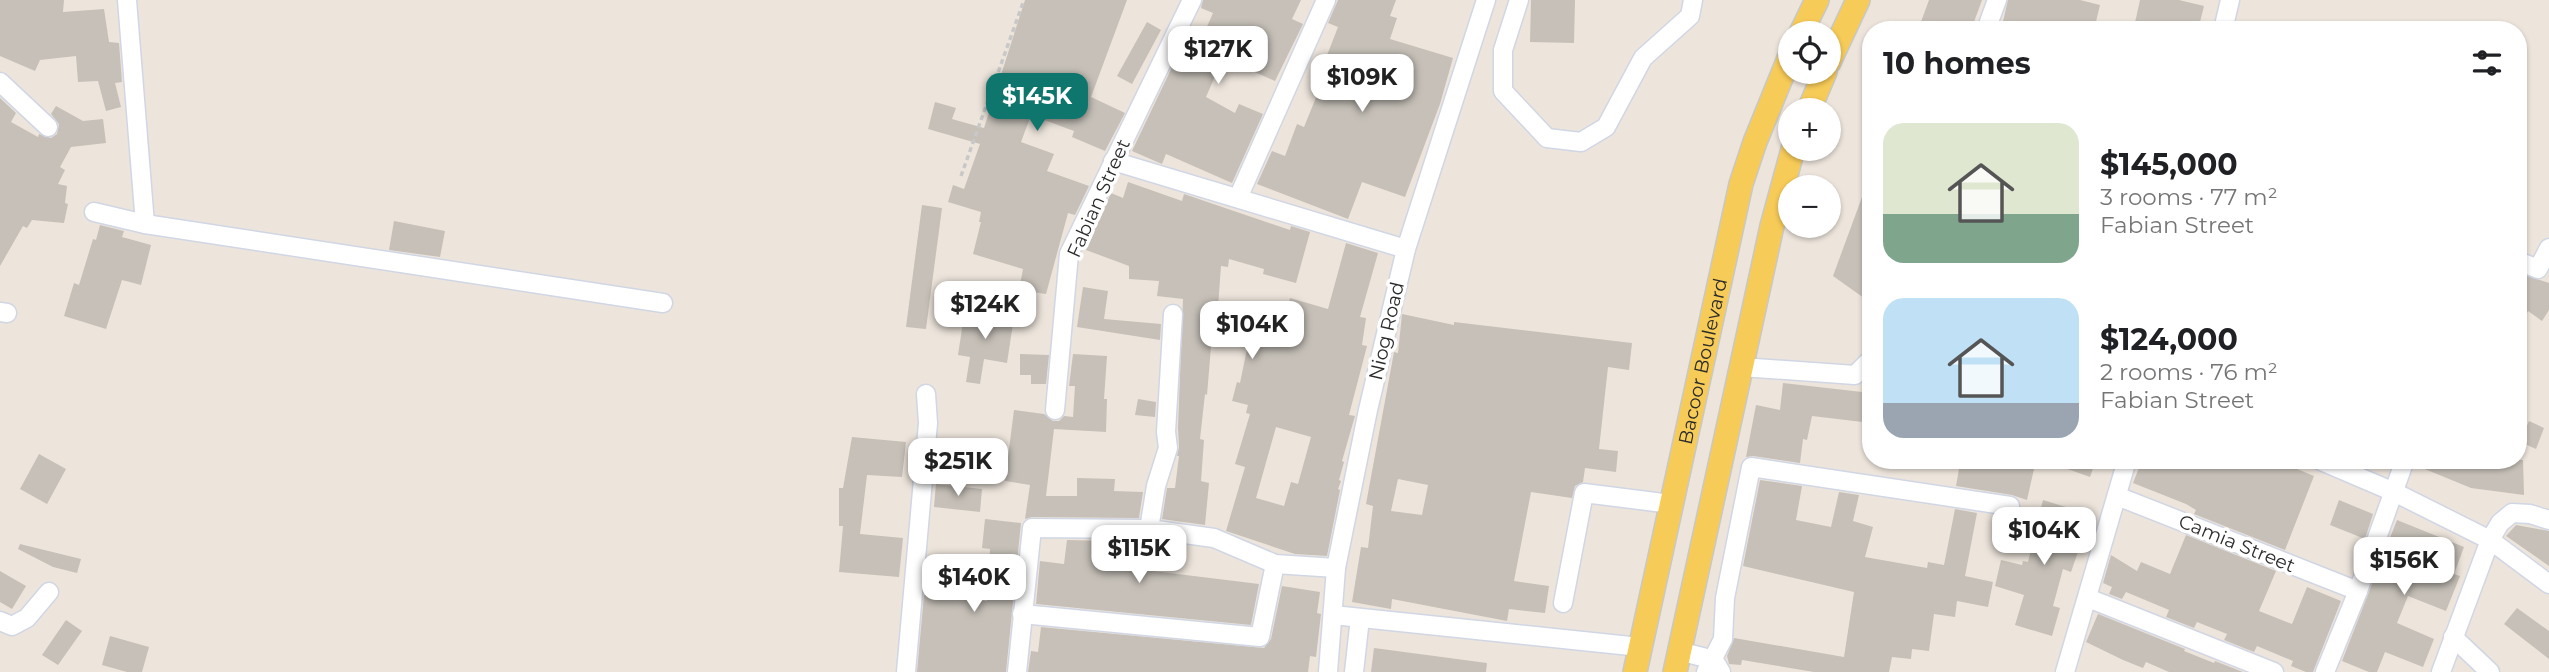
<!DOCTYPE html>
<html lang="en">
<head>
<meta charset="utf-8">
<style>
  :root { --surface:#fff; --page:#f6f6f6; --text:#202124; --muted:#757577; --accent:#0f766e }
  body { margin:0; font-family:Montserrat,sans-serif; background:var(--page); color:var(--text); height:100vh; display:flex; flex-direction:column; font-size:26px; white-space:nowrap }
  * { box-sizing:border-box; margin:0 }
  p { font-size:23px; color:var(--muted) }
  .icon { flex:none; width:38px; height:38px; fill:none; stroke:currentColor; stroke-width:2; stroke-linecap:round; stroke-linejoin:round }
  .map { position:relative; flex:1; overflow:hidden }
  .details { position:absolute; left:1862px; top:21px; width:665px; height:448px; display:flex; flex-direction:column; background:var(--surface); border-radius:28px; box-shadow:0 2px 5px #0004 }
  .details>* { flex:none }
  .fabs { position:absolute; left:1778px; top:21px; display:grid; gap:14px }
  .fabs a { display:grid; place-items:center; width:63px; height:63px; border-radius:50%; background:var(--surface); box-shadow:0 2px 5px #0004; font-size:35px }
  .price { position:absolute; translate:-50% -60px; padding:0 16px; border-radius:14px; background:#fff; color:#222; font-size:23px; line-height:46px; filter:drop-shadow(0 2px 4px #0008) }
  .price::after { content:''; position:absolute; left:50%; top:42px; width:21px; height:16px; margin-left:-10px; background:inherit; clip-path:polygon(0 0,100% 0,50% 100%) }
  .price.current { background:var(--accent); color:#fff }
  ul { padding:0; list-style:none }
  li { display:flex; align-items:center; gap:21px; height:175px; padding:0 21px }
  li span { display:grid; place-items:center; flex:none; width:196px; height:140px; border-radius:21px; color:#555 }
  li>.icon { margin-inline-start:auto }
  span .icon { width:84px; height:84px; fill:#fffc; stroke-width:1 }
  li b { font-size:30px }
  h2 { display:flex; justify-content:space-between; align-items:center; height:84px; padding:0 21px; font-size:30px }
  .map>svg:first-child { display:block }
</style>
</head>
<body>
<div class="map">
<svg width="2549" height="672" viewBox="0 0 2549 672">
  <rect width="100%" height="100%" fill="#ede5dc"/>
  <g fill="#c6c0b8" fill-rule="evenodd">
    <polygon points="0,0 64,0 63,12 104,9 109,42 119,43 122,82 115,83 121,107 106,111 98,81 78,82 76,56 40,60 35,71 0,56"/>
    <polygon points="1025,0 1127,0 1091,97 1125,113 1105,151 1072,137 1074,131 1031,115 1021,142 1054,154 1047,171 1089,186 1075,215 1068,213 1046,294 1019,290 1023,269 973,254 981,222 979,222 981,212 948,202 953,185 964,189 980,144 928,129 935,102 956,108 952,119 984,128"/>
    <polygon points="1203,0 1301,0 1292,19 1303,24 1275,81 1223,58 1206,97 1235,113 1239,104 1263,114 1232,183 1166,154 1162,164 1132,151 1184,42 1198,47 1213,13 1201,8"/>
    <polygon points="1338,0 1396,0 1390,16 1397,18 1390,39 1453,58 1440,104 1405,197 1362,182 1348,219 1257,184 1272,151 1285,156 1297,124 1304,127 1317,95 1312,94 1338,27 1328,23"/>
    <polygon points="1531,0 1575,0 1574,43 1530,42"/>
    <polygon points="1929,0 1982,0 1971,30 1918,30"/>
    <polygon points="2008,0 2080,0 2100,5 2094,30 2001,30"/>
    <polygon points="2140,0 2179,0 2204,6 2198,30 2136,30 2134,27"/>
    <polygon points="1147,22 1161,30 1132,84 1117,76"/>
    <polygon points="0,98 16,113 11,122 38,137 39,134 51,138 57,134 59,124 51,114 56,106 83,121 103,119 106,143 71,147 60,167 65,170 58,184 67,186 65,203 68,204 64,223 32,220 27,228 23,226 0,266"/>
    <polygon points="1869,178 1871,178 1871,303 1833,276"/>
    <path d="M1128 182 1182 201 1184 194 1290 230 1291 226 1310 232 1296 283 1263 274 1264 269 1229 259 1228 267 1221 266 1217 321 1268 334 1271 321 1283 324 1290 298 1328 309 1346 243 1378 253 1360 317 1366 318 1362 345 1367 346 1349 415 1355 416 1342 461 1344 462 1339 480 1341 481 1338 489 1340 490 1327 556 1295 554 1226 531 1245 467 1235 464 1250 414 1246 413 1248 405 1232 401 1237 382 1240 383 1248 344 1212 335 1207 395 1205 394 1200 439 1204 440 1201 481 1209 483 1205 525 1162 519 1167 488H1175L1179 456H1177L1179 447 1178 427 1183 299 1157 296 1159 281 1129 279V266L1086 250 1111 193 1123 198ZM1276 427 1311 437 1298 484 1291 482 1284 506 1256 498Z"/>
    <polygon points="922,205 942,208 926,329 906,327"/>
    <polygon points="394,221 445,231 440,257 389,250"/>
    <polygon points="100,225 124,231 122,237 151,245 141,285 122,280 106,329 64,316 74,283 79,285 93,239 96,240"/>
    <polygon points="2518,273 2549,283 2549,310 2542,321 2528,311 2518,333"/>
    <polygon points="1083,287 1108,291 1104,319 1161,324 1160,340 1077,327"/>
    <polygon points="965,309 1014,317 1007,363 984,359 980,384 966,382 970,357 958,355"/>
    <path d="M1402 314 1454 325V322L1632 343 1629 370 1608 367 1599 449 1618 451 1616 472 1585 468 1583 482 1575 486 1572 498 1531 492 1514 581 1549 586 1545 613 1509 609 1507 621 1392 599 1391 609 1352 602 1361 547 1368 548 1373 506 1366 504 1394 352 1398 353ZM1398 479 1428 485 1422 515 1391 511Z"/>
    <polygon points="1020,354 1049,355 1046,384 1031,384 1031,375 1020,375"/>
    <polygon points="1073,354 1107,356 1104,399 1107,399 1106,432 1054,429 1046,496 1077,496 1077,478 1115,479 1114,491 1143,492 1139,518 1032,517 1025,519 1030,485 1005,481 1014,410 1044,414 1053,421 1059,421 1064,416 1073,417 1075,386 1069,386"/>
    <polygon points="1783,383 1871,393 1871,423 1812,416 1807,440 1803,439 1800,463 1753,456 1746,457 1756,405 1780,410"/>
    <polygon points="1138,399 1156,402 1155,417 1135,415"/>
    <polygon points="2529,421 2544,428 2536,449 2520,442"/>
    <polygon points="852,437 906,442 902,477 867,475 860,534 903,538 899,577 839,572 843,526 839,526 839,488 843,488"/>
    <polygon points="39,454 66,469 47,504 20,489"/>
    <polygon points="1992,460 2036,460 2027,500 2012,495 1956,486 1960,463 1991,468"/>
    <polygon points="2048,460 2096,460 2090,477 2048,462"/>
    <polygon points="2142,460 2275,460 2314,476 2285,550 2194,514 2196,510 2186,504 2133,483"/>
    <polygon points="2416,460 2523,460 2524,495 2471,488 2415,465"/>
    <polygon points="1760,480 1802,486 1796,520 1831,527 1839,492 1859,495 1853,521 1873,527 1865,557 1927,568 1928,562 1944,565 1955,509 1977,513 1965,576 1993,582 1988,607 1957,601 1955,617 1934,614 1929,651 1912,649 1911,659 1892,657 1889,672 1814,672 1742,660 1741,665 1729,664 1727,656 1734,638 1844,657 1854,592 1743,566"/>
    <polygon points="936,484 982,489 980,512 934,507"/>
    <polygon points="2043,500 2085,513 2076,544 2080,546 2071,572 2063,569 2053,606 2060,608 2052,636 2015,625 2024,595 1995,586 2001,560 2022,565 2023,561 2028,562"/>
    <polygon points="2339,500 2373,514 2365,539 2330,525"/>
    <polygon points="985,519 1021,523 1006,672 917,672 924,595 987,601 990,549 982,548"/>
    <polygon points="2397,520 2464,547 2454,574 2460,576 2446,611 2408,596 2397,623 2434,639 2423,667 2385,652 2377,672 2369,672 2342,661"/>
    <polygon points="2516,525 2549,531 2549,566 2506,536"/>
    <polygon points="2186,535 2276,571 2259,611 2292,624 2307,587 2341,601 2313,672 2306,672 2291,666 2293,661 2257,646 2254,652 2224,640 2227,634 2197,622 2194,628 2166,617 2169,610 2126,592 2122,599 2109,594 2112,587 2103,583 2111,555 2137,571 2141,562 2170,574"/>
    <polygon points="1067,540 1157,542 1153,571 1259,584 1251,625 1036,604 1040,561 1064,564"/>
    <polygon points="20,544 81,559 77,573 53,567 18,549"/>
    <polygon points="0,571 26,586 12,609 0,602"/>
    <polygon points="1282,586 1320,592 1317,613 1321,614 1316,657 1310,656 1308,672 1028,672 1031,651 1038,652 1041,627 1264,648 1271,639"/>
    <polygon points="2517,608 2549,631 2549,659 2504,624"/>
    <polygon points="2098,614 2185,649 2184,651 2214,663 2215,661 2243,672 2169,672 2146,662 2143,668 2123,660 2086,642"/>
    <polygon points="66,620 82,631 58,665 42,655"/>
    <polygon points="110,636 149,647 142,672 127,672 102,665"/>
    <polygon points="1374,648 1487,663 1486,672 1371,672"/>
  </g>
  <g fill="none" stroke-linecap="round" stroke-linejoin="round">
    <defs>
      <g id="minor">
        <polyline points="127,0 145,224"/>
        <polyline points="1519,0 1503,50 1503,91 1547,138 1581,142 1606,127 1643,58 1690,16 1693,0"/>
        <polyline points="1986,30 1997,0"/>
        <polyline points="2223,30 2230,0"/>
        <polyline points="0,82 48,127"/>
        <polyline points="1113,161 1406,249"/>
        <polyline points="1238,198 1326,0"/>
        <polyline points="94,212 145,224 663,303"/>
        <polyline points="2518,261 2538,269 2549,248"/>
        <polyline points="0,312 7,313"/>
        <polyline points="1173,314 1166,432 1168,448 1156,486 1149,529 1214,538 1275,564 1336,568"/>
        <polyline points="1741,367 1855,375 1871,359"/>
        <polyline points="1055,410 1069,254 1192,0"/>
        <polyline points="2319,460 2394,492 2490,540 2549,584"/>
        <polyline points="2117,496 2358,591"/>
        <polyline points="2088,598 2274,672"/>
        <polyline points="1563,603 1584,493 1671,504"/>
        <polyline points="1022,614 1260,637 1275,564"/>
        <polyline points="1333,615 1640,647"/>
        <polyline points="0,621 12,626 27,618 49,592"/>
        <polyline points="2453,637 2490,672"/>
        <polyline points="1679,651 1714,660 1721,672"/>
        <polyline points="906,672 928,423 926,394"/>
        <polyline points="1017,672 1032,528 1149,529"/>
        <polyline points="1328,672 1336,568 1368,410 1406,249 1486,0"/>
        <polyline points="1354,672 1360,618"/>
        <polyline points="1706,672 1723,639 1725,598 1751,467 2010,506"/>
        <polyline points="2065,672 2127,460"/>
        <polyline points="2325,672 2358,591 2405,460"/>
        <polyline points="2441,672 2490,540 2500,523 2512,513 2530,514 2549,520"/>
      </g>
      <g id="major">
        <polyline points="1801,33 1817,0"/>
        <polyline points="1829,62 1858,0"/>
        <polyline points="1809,110 1825,72"/>
        <path id="s1" d="M1635 672 1741 184 1755 142 1790 56"/>
        <polyline points="1675,672 1772,226 1793,149"/>
      </g>
    </defs>
    <use href="#minor" stroke="#d1d6e4" stroke-width="21"/>
    <use href="#major" stroke="#c8c8c8" stroke-width="26"/>
    <polyline stroke="#c8c8c8" stroke-width="3.5" stroke-dasharray="5 3.5" stroke-linecap="butt" points="961,176 1024,0"/>
    <use href="#minor" stroke="#fff" stroke-width="18"/>
    <use href="#major" stroke="#f7cb58" stroke-width="23"/>
  </g>
  <g text-anchor="middle" stroke-width="7" stroke-linejoin="round" paint-order="stroke">
    <g font-size="19" fill="#2b2b2b" stroke="#fff">
      <text transform="translate(1098 198) rotate(-66)" y="7">Fabian Street</text>
      <text transform="translate(1386 331) rotate(-77)" y="7">Niog Road</text>
      <text dy="7" stroke="none"><textPath href="#s1" startOffset="318">Bacoor Boulevard</textPath></text>
      <text transform="translate(2237 543) rotate(22)" y="7">Camia Street</text>
    </g>
  </g>
</svg>
<div class="fabs">
<a><svg class="icon" aria-label="locate" viewBox="0 0 24 24"><circle cx="12" cy="12" r="6"/><path d="M12 2v4M12 18v4M2 12h4M18 12h4"/></svg></a>
<a>+</a>
<a>−</a>
</div>
<b class="price" style="left:1218px;top:86px">$127K</b>
<b class="price" style="left:1362px;top:114px">$109K</b>
<b class="price current" style="left:1037px;top:133px">$145K</b>
<b class="price" style="left:985px;top:341px">$124K</b>
<b class="price" style="left:1252px;top:361px">$104K</b>
<b class="price" style="left:958px;top:498px">$251K</b>
<b class="price" style="left:2044px;top:567px">$104K</b>
<b class="price" style="left:1139px;top:585px">$115K</b>
<b class="price" style="left:2404px;top:597px">$156K</b>
<b class="price" style="left:974px;top:614px">$140K</b>
<section class="details">
<h2>10 homes<svg class="icon" aria-label="filters" viewBox="0 0 24 24"><path d="M4 7h16M4 17h16"/><circle cx="9" cy="7" r="2"/><circle cx="15" cy="17" r="2"/></svg></h2>
<ul>
<li><span style="background:linear-gradient(#dfe7d0 65%,#7fa58c 0)"><svg class="icon" aria-label="home" viewBox="0 0 24 24"><path d="M3 11l9-7 9 7M6 9v11h12V9"/></svg></span><div><b>$145,000</b><p>3 rooms · 77 m²</p><p>Fabian Street</p></div></li>
<li><span style="background:linear-gradient(#bfe0f5 75%,#9aa5b1 0)"><svg class="icon" aria-label="home" viewBox="0 0 24 24"><path d="M3 11l9-7 9 7M6 9v11h12V9"/></svg></span><div><b>$124,000</b><p>2 rooms · 76 m²</p><p>Fabian Street</p></div></li>
</ul>
</section>
</div>
</body>
</html>
